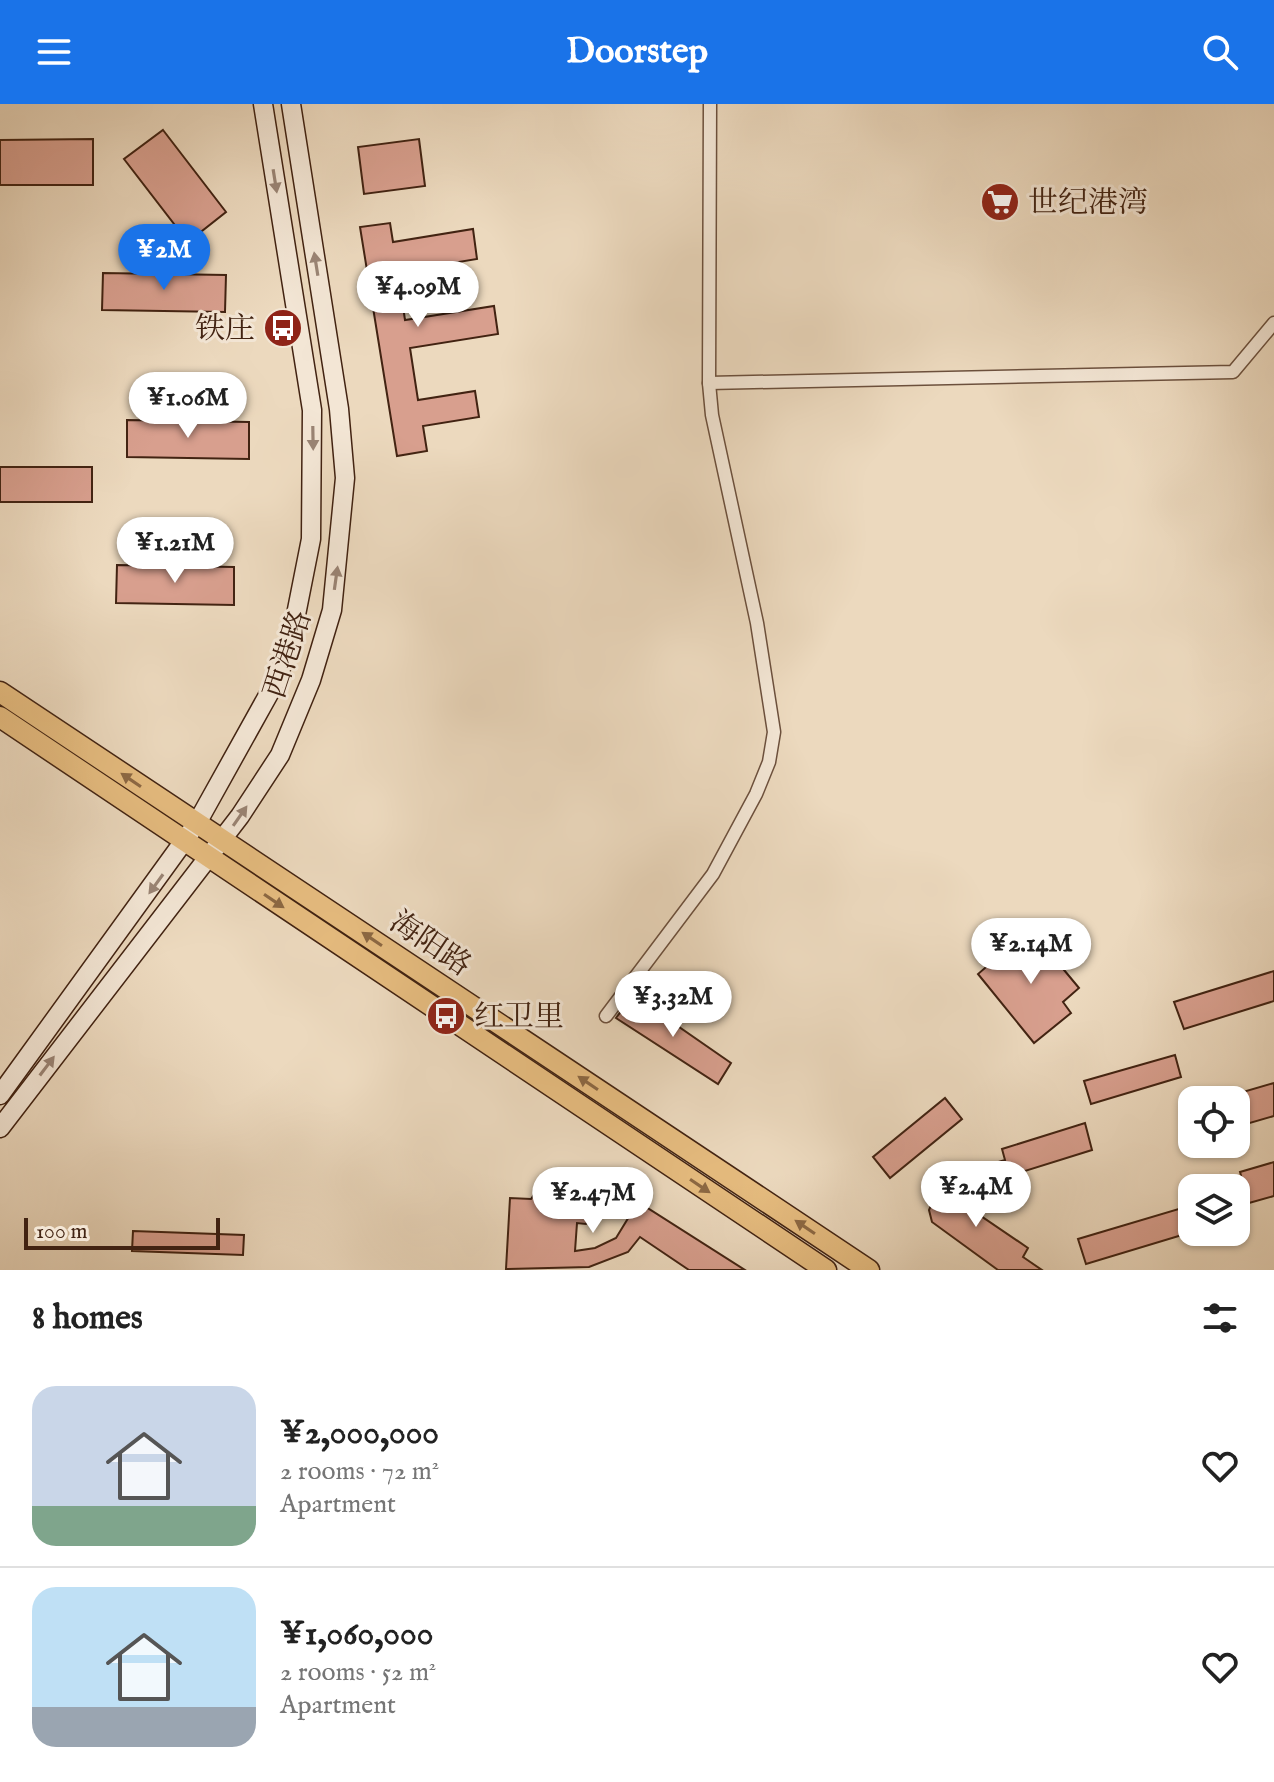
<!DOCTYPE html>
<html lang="en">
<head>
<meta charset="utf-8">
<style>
  :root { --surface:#fff; --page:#f2f2f2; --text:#222; --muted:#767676; --line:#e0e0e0; --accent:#1a73e8 }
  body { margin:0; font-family:"IM FELL English","Noto Serif SC",serif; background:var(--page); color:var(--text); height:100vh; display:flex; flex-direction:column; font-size:30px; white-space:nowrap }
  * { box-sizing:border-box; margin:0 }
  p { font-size:26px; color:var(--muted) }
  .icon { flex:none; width:44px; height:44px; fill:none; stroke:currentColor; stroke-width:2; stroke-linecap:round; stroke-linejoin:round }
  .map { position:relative; height:1166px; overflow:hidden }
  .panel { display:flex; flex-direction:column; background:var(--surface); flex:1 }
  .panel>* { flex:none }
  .tools { position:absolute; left:1178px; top:982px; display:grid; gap:16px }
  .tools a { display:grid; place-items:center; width:72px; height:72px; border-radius:16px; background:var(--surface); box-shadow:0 2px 6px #0004; font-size:40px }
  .scale { position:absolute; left:24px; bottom:20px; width:196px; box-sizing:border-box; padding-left:8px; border:4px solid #422312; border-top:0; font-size:22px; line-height:28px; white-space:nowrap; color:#422312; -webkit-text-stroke:6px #f3e6d5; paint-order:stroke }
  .price { position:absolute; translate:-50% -68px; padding:0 18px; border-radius:28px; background:#fff; color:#222; font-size:26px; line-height:52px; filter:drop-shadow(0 2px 4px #0008) }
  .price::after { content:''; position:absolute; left:50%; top:48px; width:24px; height:18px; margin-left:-12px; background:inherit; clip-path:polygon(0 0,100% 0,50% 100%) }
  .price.current { background:var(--accent); color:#fff }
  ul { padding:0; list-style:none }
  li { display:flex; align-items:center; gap:24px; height:200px; padding:0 32px }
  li+li { border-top:2px solid var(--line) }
  li span { display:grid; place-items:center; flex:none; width:224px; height:160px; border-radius:24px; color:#555 }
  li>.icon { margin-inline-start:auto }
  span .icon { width:96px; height:96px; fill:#fffc; stroke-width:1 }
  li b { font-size:34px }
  h2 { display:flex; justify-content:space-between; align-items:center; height:96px; padding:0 32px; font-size:34px }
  header { display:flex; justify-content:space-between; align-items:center; height:104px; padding:0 32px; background:var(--accent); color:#fff; font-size:36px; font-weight:800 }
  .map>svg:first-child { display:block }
</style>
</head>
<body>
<header><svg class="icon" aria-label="menu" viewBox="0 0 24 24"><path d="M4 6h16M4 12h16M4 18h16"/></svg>Doorstep<svg class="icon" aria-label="search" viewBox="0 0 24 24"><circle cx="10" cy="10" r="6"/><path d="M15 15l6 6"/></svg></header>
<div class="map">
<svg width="1274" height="1166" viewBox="0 0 1274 1166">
  <rect width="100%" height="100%" fill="#ecd9be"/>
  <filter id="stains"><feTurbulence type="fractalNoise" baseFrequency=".0025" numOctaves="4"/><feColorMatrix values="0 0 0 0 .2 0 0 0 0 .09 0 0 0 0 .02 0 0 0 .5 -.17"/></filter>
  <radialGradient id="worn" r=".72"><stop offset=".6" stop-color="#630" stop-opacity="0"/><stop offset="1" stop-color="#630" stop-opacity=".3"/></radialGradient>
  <g fill="#d89f8e" stroke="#422312" stroke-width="2">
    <polygon points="163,26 226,108 188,138 124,55"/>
    <polygon points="93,35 93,81 0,81 0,36"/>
    <polygon points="419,35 425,82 364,90 358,43"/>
    <polygon points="390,119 393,138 473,125 477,155 398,168 405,216 494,202 498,230 410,244 418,296 475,287 479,313 423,322 427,347 397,352 360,123"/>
    <polygon points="103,169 226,171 225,208 102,206"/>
    <polygon points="127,316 249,318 249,355 127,353"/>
    <rect x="0" y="363" width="92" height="35"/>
    <polygon points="117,461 234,463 234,501 116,499"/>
    <polygon points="1030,825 1079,884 1063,898 1071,909 1034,939 978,870"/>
    <polygon points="1274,867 1274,897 1184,925 1174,898"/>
    <polygon points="633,891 731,959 718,980 616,914"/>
    <polygon points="1175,951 1181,973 1091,1000 1084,977"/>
    <polygon points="1274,979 1274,1012 1236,1023 1236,990"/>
    <polygon points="945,994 962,1015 890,1074 873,1053"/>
    <polygon points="1085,1019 1092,1046 1012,1071 1014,1080 987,1089 979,1064 1005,1056 1002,1045"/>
    <polygon points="1274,1058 1274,1092 1249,1099 1240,1068"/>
    <polygon points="966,1067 969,1094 959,1097 1028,1144 1023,1153 1042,1166 998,1166 932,1118 929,1106 936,1089"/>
    <polygon points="547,1072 595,1105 586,1120 577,1119 575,1147 595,1144 616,1134 638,1098 745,1166 689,1166 640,1133 628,1148 589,1163 506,1165 510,1094 531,1095"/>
    <polygon points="1192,1101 1192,1128 1086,1160 1078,1135"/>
    <polygon points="133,1127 244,1131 243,1151 132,1147"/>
  </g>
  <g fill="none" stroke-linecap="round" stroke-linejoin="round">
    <defs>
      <g id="street">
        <polyline points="709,279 1233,268 1274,219"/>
        <polyline points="606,912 713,770 756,690 769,658 774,628 757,519 712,311 709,279 710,0"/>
      </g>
      <g id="secondary">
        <polyline points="0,991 197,719 276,577 290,541 311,435 312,306 263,0"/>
        <polyline points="0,1024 240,712 280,651 311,576 332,506 345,374 339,305 291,0"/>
      </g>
      <g id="primary">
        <polyline points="0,588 869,1166"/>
        <polyline points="0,613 826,1166"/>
      </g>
    </defs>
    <use href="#street" stroke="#6c503d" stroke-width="15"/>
    <use href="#secondary" stroke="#422312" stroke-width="21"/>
    <use href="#primary" stroke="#422312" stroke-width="23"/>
    <use href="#street" stroke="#f3e6d5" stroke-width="12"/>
    <use href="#secondary" stroke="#f3e6d5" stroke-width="18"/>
    <use href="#primary" stroke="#e6bc7f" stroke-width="20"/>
  </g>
  <defs><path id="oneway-solid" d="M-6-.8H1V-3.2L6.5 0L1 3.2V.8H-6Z" transform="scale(2)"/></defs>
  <g fill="#9a8474">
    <use href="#oneway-solid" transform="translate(275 77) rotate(81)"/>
    <use href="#oneway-solid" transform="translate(316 160) rotate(-99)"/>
    <use href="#oneway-solid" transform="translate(313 334) rotate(89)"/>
    <use href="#oneway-solid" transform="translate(336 474) rotate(-82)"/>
    <use href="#oneway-solid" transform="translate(240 712) rotate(-55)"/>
    <use href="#oneway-solid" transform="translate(156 780) rotate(126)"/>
    <use href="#oneway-solid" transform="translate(47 962) rotate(-53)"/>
  </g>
  <g fill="#8c6843">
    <use href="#oneway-solid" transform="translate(131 676) rotate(-146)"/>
    <use href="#oneway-solid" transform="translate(274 797) rotate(34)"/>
    <use href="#oneway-solid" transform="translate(372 835) rotate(-146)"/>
    <use href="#oneway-solid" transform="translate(588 979) rotate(-146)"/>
    <use href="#oneway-solid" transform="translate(700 1082) rotate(34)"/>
    <use href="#oneway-solid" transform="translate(805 1123) rotate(-146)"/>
  </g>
  <defs>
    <symbol id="supermarket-disc" viewBox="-11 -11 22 22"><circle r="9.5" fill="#8f2418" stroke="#f3e6d5"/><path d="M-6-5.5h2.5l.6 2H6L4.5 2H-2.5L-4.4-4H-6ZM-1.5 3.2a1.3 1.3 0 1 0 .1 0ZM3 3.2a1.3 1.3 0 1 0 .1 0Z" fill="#fff"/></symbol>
    <symbol id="bus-disc" viewBox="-11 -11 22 22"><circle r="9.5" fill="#8f2418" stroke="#f3e6d5"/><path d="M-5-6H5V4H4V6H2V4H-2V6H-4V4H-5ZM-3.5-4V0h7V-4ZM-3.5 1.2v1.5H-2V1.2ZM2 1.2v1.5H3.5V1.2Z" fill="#fff"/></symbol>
  </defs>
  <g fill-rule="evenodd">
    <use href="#supermarket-disc" x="978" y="76" width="44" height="44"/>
    <use href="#bus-disc" x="261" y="202" width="44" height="44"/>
    <use href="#bus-disc" x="424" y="890" width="44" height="44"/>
  </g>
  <g text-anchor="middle" stroke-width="6" stroke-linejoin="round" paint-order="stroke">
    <g font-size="30" fill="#422312" stroke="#f3e6d5" text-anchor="start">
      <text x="1028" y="108">世纪港湾</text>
      <text x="255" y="234" text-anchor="end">铁庄</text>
      <text x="474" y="922">红卫里</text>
    </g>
    <g font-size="30" fill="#422312" stroke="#f3e6d5">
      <text transform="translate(287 550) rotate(-72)" y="10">西港路</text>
      <text transform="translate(431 839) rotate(34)" y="10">海阳路</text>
    </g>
  </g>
  <rect width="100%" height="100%" filter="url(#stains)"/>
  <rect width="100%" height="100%" fill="url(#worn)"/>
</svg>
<div class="tools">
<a><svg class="icon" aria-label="locate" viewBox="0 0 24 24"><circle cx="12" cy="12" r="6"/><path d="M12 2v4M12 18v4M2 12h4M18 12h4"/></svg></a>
<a><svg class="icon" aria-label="layers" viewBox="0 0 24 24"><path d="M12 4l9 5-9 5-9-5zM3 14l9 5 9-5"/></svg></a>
</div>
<div class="scale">100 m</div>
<b class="price current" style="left:164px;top:188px">¥2M</b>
<b class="price" style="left:418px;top:225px">¥4.09M</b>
<b class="price" style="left:188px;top:336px">¥1.06M</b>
<b class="price" style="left:175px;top:481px">¥1.21M</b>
<b class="price" style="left:1031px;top:882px">¥2.14M</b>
<b class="price" style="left:673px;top:935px">¥3.32M</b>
<b class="price" style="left:976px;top:1125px">¥2.4M</b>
<b class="price" style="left:593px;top:1131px">¥2.47M</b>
</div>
<section class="panel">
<h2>8 homes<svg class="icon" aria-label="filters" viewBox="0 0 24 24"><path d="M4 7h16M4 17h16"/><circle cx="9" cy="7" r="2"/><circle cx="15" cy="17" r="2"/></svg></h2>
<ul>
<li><span style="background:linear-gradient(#c9d6e8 75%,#7fa58c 0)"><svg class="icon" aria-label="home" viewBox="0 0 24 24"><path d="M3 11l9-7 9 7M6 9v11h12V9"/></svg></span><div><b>¥2,000,000</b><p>2 rooms · 72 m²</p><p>Apartment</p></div><svg class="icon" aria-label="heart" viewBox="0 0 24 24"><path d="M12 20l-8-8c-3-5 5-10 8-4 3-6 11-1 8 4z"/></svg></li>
<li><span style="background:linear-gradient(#bfe0f5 75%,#9aa5b1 0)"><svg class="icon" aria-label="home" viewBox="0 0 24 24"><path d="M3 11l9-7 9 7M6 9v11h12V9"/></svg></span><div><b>¥1,060,000</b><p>2 rooms · 52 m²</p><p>Apartment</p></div><svg class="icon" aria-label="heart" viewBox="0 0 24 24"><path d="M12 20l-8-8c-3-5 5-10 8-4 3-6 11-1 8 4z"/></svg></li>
</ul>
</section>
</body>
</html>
